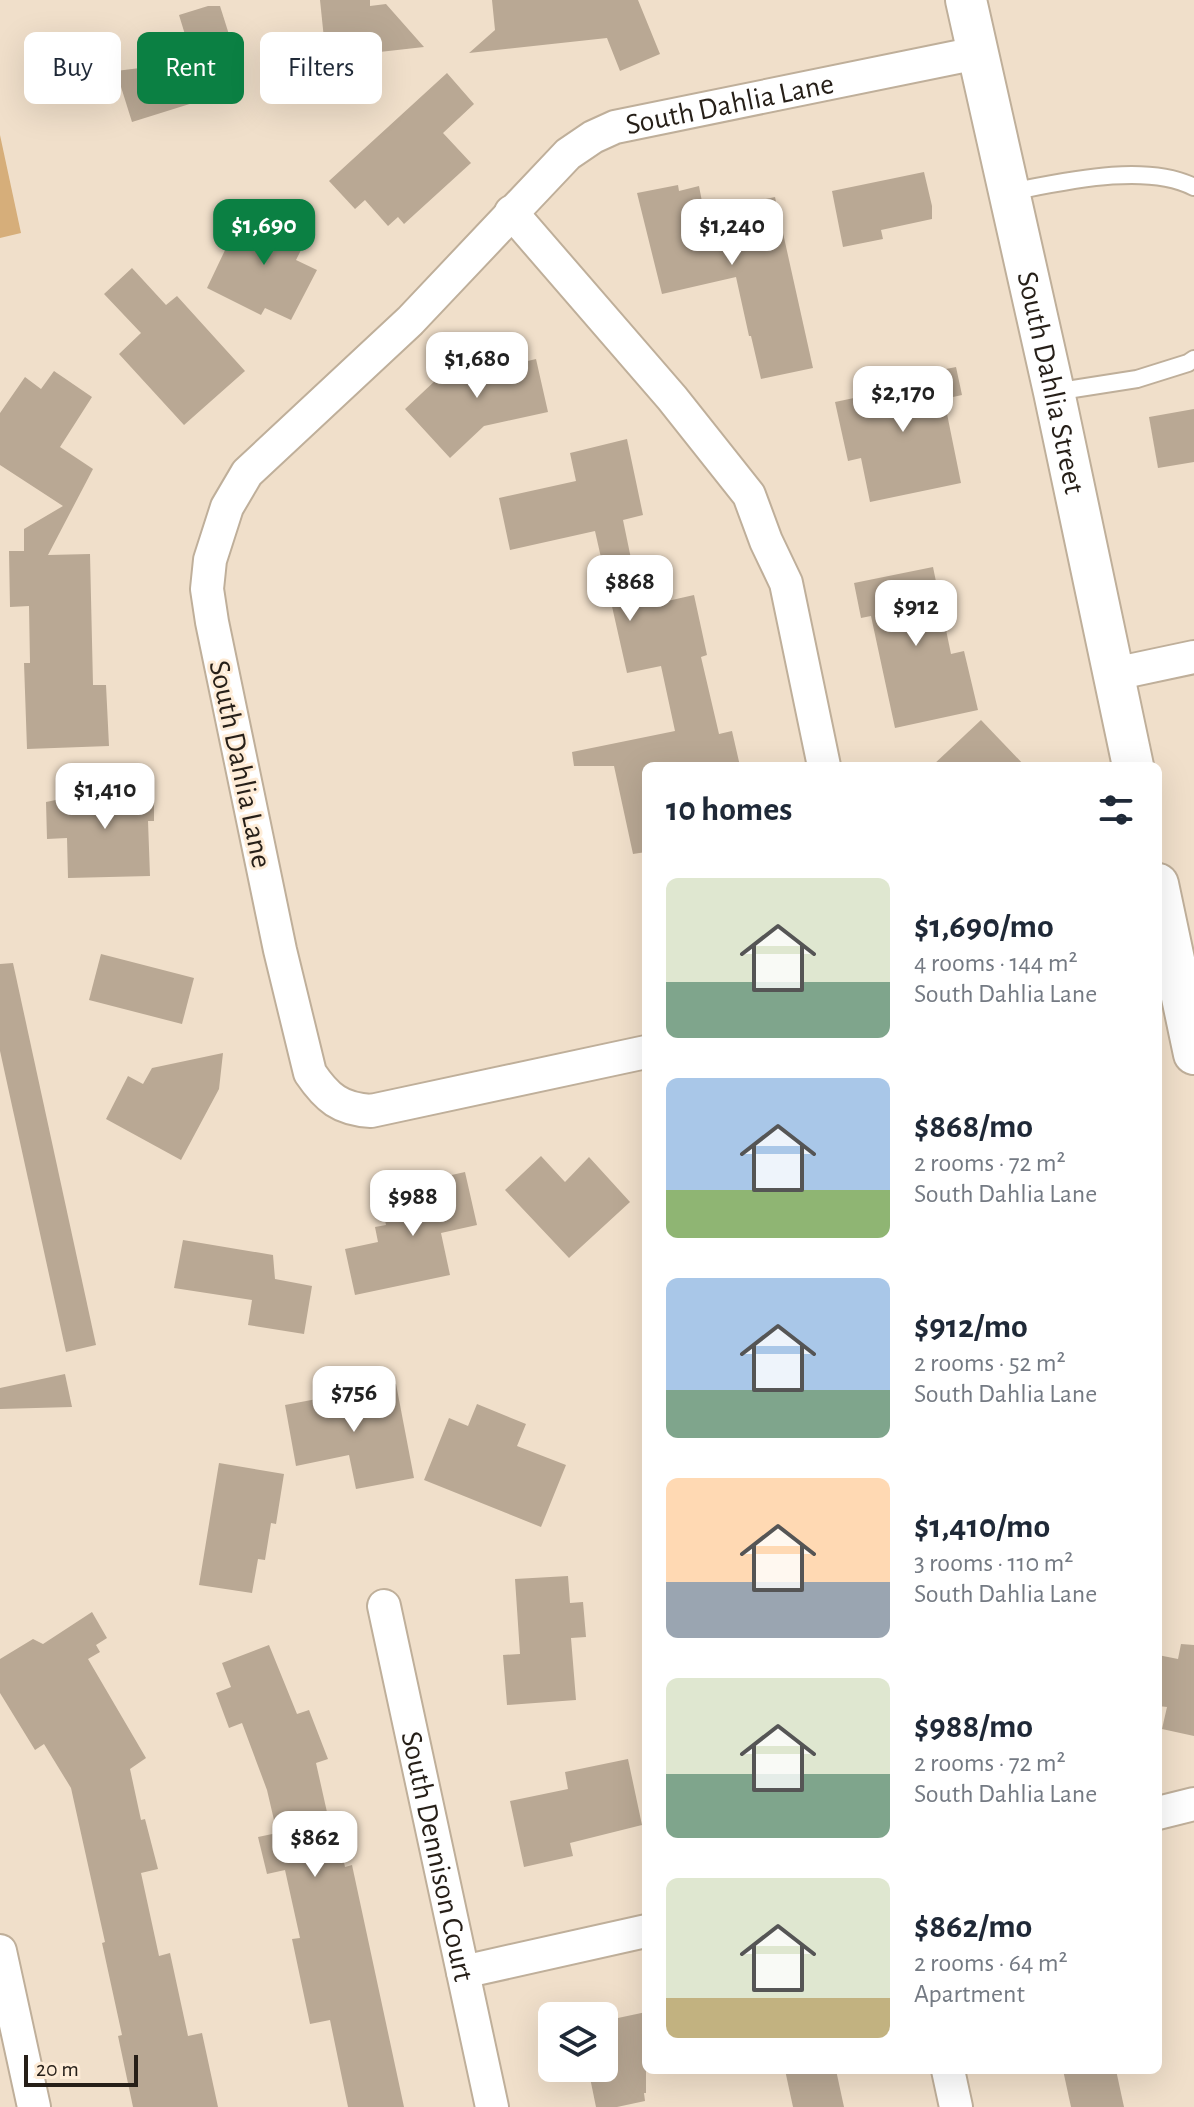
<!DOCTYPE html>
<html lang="en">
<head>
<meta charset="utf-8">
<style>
  :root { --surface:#fff; --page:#f6f6f7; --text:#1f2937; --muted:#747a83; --accent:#0b8043 }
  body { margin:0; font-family:"Alegreya Sans",sans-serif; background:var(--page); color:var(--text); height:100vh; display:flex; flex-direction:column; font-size:30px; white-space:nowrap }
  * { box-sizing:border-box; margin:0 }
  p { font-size:26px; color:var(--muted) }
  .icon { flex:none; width:44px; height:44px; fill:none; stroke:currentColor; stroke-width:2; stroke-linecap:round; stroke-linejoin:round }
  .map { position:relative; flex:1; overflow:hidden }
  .details { position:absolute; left:642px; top:762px; width:520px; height:1312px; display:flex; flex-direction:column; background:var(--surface); border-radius:12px; box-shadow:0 8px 32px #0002 }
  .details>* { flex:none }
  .hud { position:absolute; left:24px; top:32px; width:498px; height:72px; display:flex; gap:16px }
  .controls { position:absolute; left:538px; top:2002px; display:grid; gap:16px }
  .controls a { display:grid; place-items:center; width:80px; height:80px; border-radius:12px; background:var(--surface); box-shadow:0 8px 32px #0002; font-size:40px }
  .scale { position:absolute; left:24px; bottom:20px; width:114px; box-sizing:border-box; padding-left:8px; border:4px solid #261f18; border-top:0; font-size:22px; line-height:28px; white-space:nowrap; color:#261f18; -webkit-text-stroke:6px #feecd7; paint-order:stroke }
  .price { position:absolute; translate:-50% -68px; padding:0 18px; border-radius:16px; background:#fff; color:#222; font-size:26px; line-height:52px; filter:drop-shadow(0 2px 4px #0008) }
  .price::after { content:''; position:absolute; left:50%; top:48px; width:24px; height:18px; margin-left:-12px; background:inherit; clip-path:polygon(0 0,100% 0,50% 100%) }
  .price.active { background:var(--accent); color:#fff }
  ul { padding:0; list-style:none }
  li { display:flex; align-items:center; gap:24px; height:200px; padding:0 24px }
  li span { display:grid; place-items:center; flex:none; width:224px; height:160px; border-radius:12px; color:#555 }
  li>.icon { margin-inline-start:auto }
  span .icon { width:96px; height:96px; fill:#fffc; stroke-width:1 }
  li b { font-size:34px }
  h2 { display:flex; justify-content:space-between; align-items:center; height:96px; padding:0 24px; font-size:34px }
  .chip { padding:0 28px; border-radius:12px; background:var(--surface); box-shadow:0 8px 32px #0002; font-size:28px; line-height:72px }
  .chip.active { background:var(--accent); color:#fff }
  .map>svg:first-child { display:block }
</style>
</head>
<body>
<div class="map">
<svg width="1194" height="2107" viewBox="0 0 1194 2107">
  <rect width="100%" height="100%" fill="#f0dfca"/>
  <polygon fill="#d6ae7a" points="0,135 21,233 0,238"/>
  <g fill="#b9a894">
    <polygon points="320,0 370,0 370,6 386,4 424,47 326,58"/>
    <polygon points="492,0 638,0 660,54 620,71 607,38 469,53 495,30"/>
    <polygon points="208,6 220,6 232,44 198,54 212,97 132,122 116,71 148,67 145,56 187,41 179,15"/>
    <polygon points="447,73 474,104 443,133 471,163 404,224 398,217 388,226 365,200 355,209 329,181"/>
    <polygon points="924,172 932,206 932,219 881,230 883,239 843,247 832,191"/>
    <polygon points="678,185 679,191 699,186 704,212 775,197 813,368 761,379 751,336 749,336 736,277 662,294 637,193"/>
    <polygon points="255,203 292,222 287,233 305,242 296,260 317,270 291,320 265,308 261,315 207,288 227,246 232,249"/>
    <polygon points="132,268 166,305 177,296 245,371 184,425 119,354 141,333 104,294"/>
    <polygon points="470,348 490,370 536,359 548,412 484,426 450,458 405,409"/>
    <polygon points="956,367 962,395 944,399 961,483 870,502 861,458 848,461 835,402 873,394 871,384"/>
    <polygon points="54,371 92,397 60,447 93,469 48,555 90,554 93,685 106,685 109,746 27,749 24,663 30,663 29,606 10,607 9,551 24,551 24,529 63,506 0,465 0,413 25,377 41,389"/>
    <polygon points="1194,409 1194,462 1158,468 1149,417"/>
    <polygon points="627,439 643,515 623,520 641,607 694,595 707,655 701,657 719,734 732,731 740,766 646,766 646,852 633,854 614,766 574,766 572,752 675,731 661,666 627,673 595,531 510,550 499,498 576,481 570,453"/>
    <polygon points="933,567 951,654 964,651 978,710 895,728 871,616 861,618 854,583"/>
    <polygon points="981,720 1025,766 932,766"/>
    <polygon points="154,780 154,821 148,821 150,876 68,878 67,838 47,839 46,802"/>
    <polygon points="101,954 194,978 182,1024 89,1000"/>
    <polygon points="13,963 96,1345 66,1352 0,1051 0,964"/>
    <polygon points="223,1053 219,1089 181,1160 106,1119 128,1076 143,1084 152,1068"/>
    <polygon points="541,1156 565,1182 589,1157 630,1202 569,1258 505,1190"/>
    <polygon points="465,1172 477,1225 441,1233 450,1275 355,1295 345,1249 378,1242 375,1227 386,1225 382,1206 428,1197 425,1181"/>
    <polygon points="183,1240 273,1255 275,1279 312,1286 304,1334 248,1325 252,1300 174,1288"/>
    <polygon points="65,1374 72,1407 0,1409 0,1388"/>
    <polygon points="396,1384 414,1478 356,1489 349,1455 296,1466 285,1405"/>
    <polygon points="477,1404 526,1424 517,1446 566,1465 541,1527 424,1480 449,1418 468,1426"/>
    <polygon points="219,1463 284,1474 276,1524 271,1523 265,1560 258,1559 252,1593 199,1585"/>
    <polygon points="568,1576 570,1603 583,1602 586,1637 571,1638 576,1700 507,1705 503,1655 520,1654 515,1579"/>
    <polygon points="92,1612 107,1638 96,1645 100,1652 88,1659 146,1758 130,1769 141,1820 145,1819 158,1869 141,1873 159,1956 170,1953 188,2036 202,2033 218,2107 133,2107 118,2036 122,2035 102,1943 105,1942 71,1788 44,1744 35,1750 0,1693 0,1659 33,1639 43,1644"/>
    <polygon points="1181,1644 1194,1645 1194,1736 1162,1729 1167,1707 1158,1706 1158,1655 1178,1659"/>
    <polygon points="269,1645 297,1714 309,1710 328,1759 316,1763 331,1830 337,1829 345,1867 352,1865 404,2107 348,2107 330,2020 310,2024 292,1939 300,1938 285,1870 267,1874 258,1837 277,1833 267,1790 242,1723 229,1728 216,1693 231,1687 222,1663"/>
    <polygon points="628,1759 642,1825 570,1843 573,1856 524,1867 510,1801 568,1789 565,1772"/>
    <polygon points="646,2012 646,2093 644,2093 645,2101 617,2107 596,2107 588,2068 604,2068 604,2021"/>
    <polygon points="785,2070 836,2070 844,2107 793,2107"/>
    <polygon points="1063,2070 1116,2070 1124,2107 1071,2107"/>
  </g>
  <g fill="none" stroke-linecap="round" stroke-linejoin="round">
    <defs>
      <g id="service">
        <path d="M1010 192C1062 182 1145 162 1194 187"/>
        <polyline points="1054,392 1137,379 1188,363 1194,359"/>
      </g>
      <g id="minor">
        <polyline points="511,212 672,398 749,495 766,541 786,583 824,766"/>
        <polyline points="1114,674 1194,657"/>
        <path id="s1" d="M646 1052 371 1111C340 1109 327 1098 310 1073L280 950 212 622 207 589 210 560 227 507 247 473 410 321 568 154 593 137 615 127 977 53"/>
        <path id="s2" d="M384 1606 492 2107"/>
        <polyline points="1158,1813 1194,1804"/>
        <polyline points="0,1951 34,2107"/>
        <polyline points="463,1972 646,1931"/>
        <polyline points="948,2070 956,2107"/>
      </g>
      <g id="tertiary">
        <path id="s3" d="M966 0 1054 392 1133 766"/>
        <polyline points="1158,884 1194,1054"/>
      </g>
    </defs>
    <use href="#service" stroke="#bfaf9a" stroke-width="20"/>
    <use href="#minor" stroke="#bfaf9a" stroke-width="36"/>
    <use href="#tertiary" stroke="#bfaf9a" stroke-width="44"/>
    <use href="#service" stroke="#fff" stroke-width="16"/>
    <use href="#minor" stroke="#fff" stroke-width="32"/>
    <use href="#tertiary" stroke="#fff" stroke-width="40"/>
  </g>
  <g text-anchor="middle" stroke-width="6" stroke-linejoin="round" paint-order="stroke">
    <g font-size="30" fill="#261f18" stroke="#feecd7">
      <text dy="10" stroke="none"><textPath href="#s1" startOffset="1600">South Dahlia Lane</textPath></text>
      <text dy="10" stroke="none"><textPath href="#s3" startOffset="392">South Dahlia Street</textPath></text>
      <text transform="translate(241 764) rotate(78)" y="10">South Dahlia Lane</text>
      <text dy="10" stroke="none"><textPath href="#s2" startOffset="256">South Dennison Court</textPath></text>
    </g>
  </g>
</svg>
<div class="controls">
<a><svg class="icon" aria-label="layers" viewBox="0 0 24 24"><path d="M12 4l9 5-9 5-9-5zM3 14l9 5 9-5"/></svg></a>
</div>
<div class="scale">20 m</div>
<b class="price active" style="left:264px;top:267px">$1,690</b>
<b class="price" style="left:732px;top:267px">$1,240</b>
<b class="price" style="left:477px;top:400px">$1,680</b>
<b class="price" style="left:903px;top:434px">$2,170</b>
<b class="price" style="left:630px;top:623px">$868</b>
<b class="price" style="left:916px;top:648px">$912</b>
<b class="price" style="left:105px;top:831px">$1,410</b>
<b class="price" style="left:413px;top:1238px">$988</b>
<b class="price" style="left:354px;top:1434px">$756</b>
<b class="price" style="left:315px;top:1879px">$862</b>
<div class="hud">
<a class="chip">Buy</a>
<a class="chip active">Rent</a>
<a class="chip">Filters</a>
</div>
<section class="details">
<h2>10 homes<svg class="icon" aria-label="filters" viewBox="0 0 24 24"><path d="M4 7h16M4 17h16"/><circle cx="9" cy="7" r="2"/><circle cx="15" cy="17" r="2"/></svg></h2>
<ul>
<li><span style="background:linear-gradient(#dfe7d0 65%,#7fa58c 0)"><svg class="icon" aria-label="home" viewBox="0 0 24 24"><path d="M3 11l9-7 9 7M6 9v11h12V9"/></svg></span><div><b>$1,690/mo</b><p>4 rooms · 144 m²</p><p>South Dahlia Lane</p></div></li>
<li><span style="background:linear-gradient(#a9c7e8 70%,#8fb573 0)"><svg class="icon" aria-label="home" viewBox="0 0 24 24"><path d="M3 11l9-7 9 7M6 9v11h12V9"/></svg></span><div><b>$868/mo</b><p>2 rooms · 72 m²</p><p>South Dahlia Lane</p></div></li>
<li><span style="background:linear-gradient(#a9c7e8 70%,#7fa58c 0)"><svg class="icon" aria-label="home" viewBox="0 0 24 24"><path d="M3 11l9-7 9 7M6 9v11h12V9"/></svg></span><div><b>$912/mo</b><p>2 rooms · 52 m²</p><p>South Dahlia Lane</p></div></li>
<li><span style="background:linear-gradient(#ffd9b3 65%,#9aa5b1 0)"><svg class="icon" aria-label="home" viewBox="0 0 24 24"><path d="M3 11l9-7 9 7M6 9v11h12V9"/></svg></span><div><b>$1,410/mo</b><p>3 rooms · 110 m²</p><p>South Dahlia Lane</p></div></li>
<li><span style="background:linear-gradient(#dfe7d0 60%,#7fa58c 0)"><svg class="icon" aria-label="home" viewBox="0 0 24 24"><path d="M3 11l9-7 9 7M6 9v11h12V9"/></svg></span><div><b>$988/mo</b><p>2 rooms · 72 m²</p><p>South Dahlia Lane</p></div></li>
<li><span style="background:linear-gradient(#dfe7d0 75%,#c2b280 0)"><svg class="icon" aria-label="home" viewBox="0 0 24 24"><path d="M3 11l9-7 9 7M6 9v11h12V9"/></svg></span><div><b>$862/mo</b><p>2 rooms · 64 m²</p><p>Apartment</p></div></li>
</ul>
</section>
</div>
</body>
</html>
